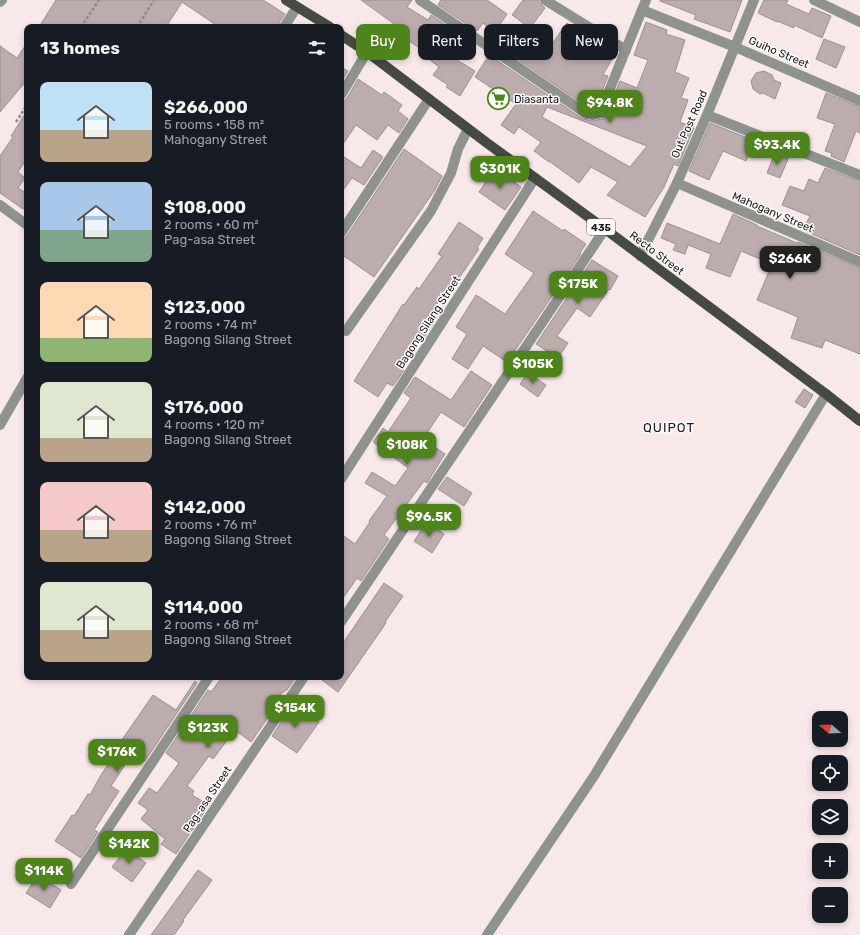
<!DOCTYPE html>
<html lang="en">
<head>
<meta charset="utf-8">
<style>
  :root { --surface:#171b24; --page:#242831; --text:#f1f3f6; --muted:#9ea1a6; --accent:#4e841b }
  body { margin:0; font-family:Rubik,sans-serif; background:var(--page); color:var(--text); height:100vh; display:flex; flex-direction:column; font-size:15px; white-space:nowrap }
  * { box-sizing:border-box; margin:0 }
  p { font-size:13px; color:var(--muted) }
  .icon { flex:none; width:22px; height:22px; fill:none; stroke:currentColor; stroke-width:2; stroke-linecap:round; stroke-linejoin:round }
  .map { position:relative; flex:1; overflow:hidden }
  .panel { position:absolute; left:24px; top:24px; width:320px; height:656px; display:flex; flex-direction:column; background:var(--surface); border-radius:8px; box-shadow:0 2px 6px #0003 }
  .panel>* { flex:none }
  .banner { position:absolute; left:356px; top:24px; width:380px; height:36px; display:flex; gap:8px }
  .needle { width:26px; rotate:289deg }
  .buttons { position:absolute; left:812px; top:711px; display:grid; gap:8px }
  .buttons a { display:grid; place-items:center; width:36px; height:36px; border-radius:8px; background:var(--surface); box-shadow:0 2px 6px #0003; font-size:20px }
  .price { position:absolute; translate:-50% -34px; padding:0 9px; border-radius:8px; background:var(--accent); color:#fff; font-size:13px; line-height:26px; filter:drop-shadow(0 1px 2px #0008) }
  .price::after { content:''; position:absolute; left:50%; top:24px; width:12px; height:9px; margin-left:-6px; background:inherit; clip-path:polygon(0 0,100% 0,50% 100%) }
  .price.on { background:#222; color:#fff }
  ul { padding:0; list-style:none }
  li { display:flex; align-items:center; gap:12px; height:100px; padding:0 16px }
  li span { display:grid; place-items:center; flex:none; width:112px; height:80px; border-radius:8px; color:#555 }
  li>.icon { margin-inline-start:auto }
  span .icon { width:48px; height:48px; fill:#fffc; stroke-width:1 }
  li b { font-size:17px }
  h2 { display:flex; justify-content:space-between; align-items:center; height:48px; padding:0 16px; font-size:17px }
  .tag { padding:0 14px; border-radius:8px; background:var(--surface); box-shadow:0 2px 6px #0003; font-size:14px; line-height:36px }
  .tag.on { background:var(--accent); color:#fff }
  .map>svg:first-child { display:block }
</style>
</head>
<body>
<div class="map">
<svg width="860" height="935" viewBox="0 0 860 935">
  <rect width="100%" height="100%" fill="#f9e8e9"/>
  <g fill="#bcacad" stroke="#9e8f90" fill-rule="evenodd">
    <polygon points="56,0 263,0 285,14 279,23 278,27 219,27 182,2 166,27 39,27"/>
    <polygon points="361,0 412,0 407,7 428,20 431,15 470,42 457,60 475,71 460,96 446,87 448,85 433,75 439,67 430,60 433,57 406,39 400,48 388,41 397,26"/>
    <polygon points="441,0 487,0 507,14 495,32 483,23 477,31 438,5"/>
    <polygon points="523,0 538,0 540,3 545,8 530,28 512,15"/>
    <polygon points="660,0 742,0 730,32 694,19 696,15 660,1"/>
    <polygon points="764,0 788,0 786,4 809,14 812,8 831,16 822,38 794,25 794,28 777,21 777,22 758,13"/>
    <path d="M646 22 667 30 666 34 685 40 675 72 689 78 681 98 688 100 680 122 694 128 678 166 674 164 664 187 645 217 607 195 618 182 591 167 579 183 549 161V162L534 151 541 142 519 127 514 134 501 125 516 104 475 77 489 55 583 119 592 121 602 119 606 115 620 81 637 88 648 60 634 55ZM547 107 647 146 630 167 542 117Z"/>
    <polygon points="567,23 584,36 585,35 596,42 597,41 616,52 603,75 608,76 595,108 589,108 513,56 531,29 552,44"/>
    <polygon points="824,39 845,47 836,68 816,59"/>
    <polygon points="27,43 27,80 0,112 0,46 17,58"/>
    <polygon points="341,67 348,71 341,82"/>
    <polygon points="764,71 772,75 774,80 781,83 775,99 763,93 760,94 753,89 751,81 756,73"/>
    <polygon points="358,79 382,95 384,92 402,105 398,111 408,119 399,133 388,125 377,140 356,125 341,147 341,101 344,101 347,98"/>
    <polygon points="826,93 860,107 860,133 856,131 844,162 831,156 832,153 825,151 835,124 817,118"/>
    <polygon points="27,111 27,158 18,172 25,178 18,188 27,194 27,202 23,209 0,193 0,156 13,137 11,136"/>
    <polygon points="710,123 755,141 746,161 723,151 709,180 689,171"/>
    <polygon points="404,149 442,176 435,190 374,277 341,254 341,239 344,239 346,237"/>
    <polygon points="373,150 383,157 364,185 352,178 341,193 341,155 361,168"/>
    <polygon points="775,153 788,159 780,178 767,173"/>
    <polygon points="825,168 860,181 860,255 803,230 810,216 782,205 790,186 804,191 809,179 818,183"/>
    <polygon points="495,169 521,187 505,210 479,192"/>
    <polygon points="533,211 563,231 564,229 586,244 580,253 581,254 507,362 483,346 468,369 452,359 467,334 456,327 476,295 505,314 534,273 505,254"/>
    <polygon points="733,214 757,225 757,226 797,243 798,242 860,268 860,354 825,340 822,348 791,338 798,317 757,300 772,264 741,251 730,277 706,268 711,254 688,245 685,254 673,250 676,244 661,238 667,223 720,244"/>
    <polygon points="459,222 483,238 477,248 479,249 444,300 441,298 427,319 433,324 423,339 418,336 398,366 404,370 393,386 387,383 378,397 354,381 403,304 404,305 417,287 419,289 442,256 438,254"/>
    <polygon points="592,260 618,276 610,290 609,289 590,317 577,308 557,336 568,343 558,358 536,344"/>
    <polygon points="471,371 492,385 464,427 441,412 423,439 445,454 427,483 424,481 384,535 389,539 361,581 357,578 341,601 341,534 355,544 370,522 369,521 387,496 365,483 372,472 395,486 408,468 373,442 383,428 388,432 411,398 404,393 415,377 451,400"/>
    <polygon points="528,373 546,385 538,397 520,384"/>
    <polygon points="804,389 813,395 805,408 795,402"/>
    <polygon points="447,477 472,493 464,506 438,489"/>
    <polygon points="427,522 444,534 432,553 414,541"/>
    <polygon points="384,583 403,596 385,622 386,623 338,692 318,677 341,677 341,646"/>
    <polygon points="222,677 296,677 287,690 280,694 283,696 251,742 235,730 213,759 209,756 187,786 194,791 192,795 209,805 176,854 161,844 165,839 141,819 148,810 138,803 149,788 157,793 179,763 166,753 208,690 211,692"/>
    <polygon points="195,681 197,683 145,761 133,753 111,786 119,791 94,830 98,832 81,858 55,841 72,815 74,816 88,794 90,795 101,775 121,745 119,744 153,695 176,710"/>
    <polygon points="293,704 319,722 297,753 272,736"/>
    <polygon points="126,849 146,863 132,882 112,867"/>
    <polygon points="198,870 212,880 183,920 184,921 174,935 151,935"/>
    <polygon points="38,875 61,890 50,908 26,893"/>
  </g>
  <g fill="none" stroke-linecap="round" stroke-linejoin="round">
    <g stroke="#958989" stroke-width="2.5" stroke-dasharray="3 2" stroke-linecap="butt">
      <polyline points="81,27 99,0"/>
      <polyline points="137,27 154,0"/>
      <polyline points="16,122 27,105"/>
    </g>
    <g stroke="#8f938d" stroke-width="10">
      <polyline points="420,0 587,114 593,115 600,113 646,0"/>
      <polyline points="545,0 626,50"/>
      <polyline points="814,0 860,22"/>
      <polyline points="0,2 2,0"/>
      <polyline points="642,10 735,47 860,101"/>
      <polyline points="284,27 297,7"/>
      <polyline points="341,95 367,52"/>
      <polyline points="707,115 860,175"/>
      <polyline points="677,183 860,262"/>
      <polyline points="0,205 27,225"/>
      <polyline points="341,233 429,99"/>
      <polyline points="640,256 677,183 707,115 754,0"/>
      <polyline points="346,331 431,211 451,173 458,149 468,129"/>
      <polyline points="0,425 27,378"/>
      <polyline points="341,479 535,178"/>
      <polyline points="341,622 605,229"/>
      <polyline points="71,884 209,677"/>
      <polyline points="129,935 304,677"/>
      <polyline points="487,935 594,776 826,394"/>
    </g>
    <g stroke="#454b42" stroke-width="10">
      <polyline points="286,0 330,27"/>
      <polyline points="341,35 367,52 487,143 605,229 826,394 860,421"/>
    </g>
  </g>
  <defs>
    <symbol id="supermarket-ring" viewBox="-11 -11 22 22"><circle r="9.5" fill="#fff" stroke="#4e841b" stroke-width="1.5"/><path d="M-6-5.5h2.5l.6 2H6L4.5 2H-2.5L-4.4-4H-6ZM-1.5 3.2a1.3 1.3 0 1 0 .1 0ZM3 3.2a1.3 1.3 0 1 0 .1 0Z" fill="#4e841b"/></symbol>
  </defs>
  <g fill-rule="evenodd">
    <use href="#supermarket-ring" x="486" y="86" width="25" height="25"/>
  </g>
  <g text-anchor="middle" stroke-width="3" stroke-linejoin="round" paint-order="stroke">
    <rect fill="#fff" stroke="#625d5d" stroke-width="1" x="587" y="219" width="28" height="16" rx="3"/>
    <g font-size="10" font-weight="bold" fill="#1e1818">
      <text x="601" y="231">435</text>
    </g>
    <g font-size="11" fill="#1e1818" stroke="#fff">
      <text transform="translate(779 52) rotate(23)" y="4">Guiho Street</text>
      <text transform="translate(689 124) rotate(-66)" y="4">Out Post Road</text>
      <text transform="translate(773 212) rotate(23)" y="4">Mahogany Street</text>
      <text transform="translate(657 253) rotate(37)" y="4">Recto Street</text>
      <text transform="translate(428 322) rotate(-57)" y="4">Bagong Silang Street</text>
      <text transform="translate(207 799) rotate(-56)" y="4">Pag-asa Street</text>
    </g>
    <g font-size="11" fill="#1e1818" stroke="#fff" text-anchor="start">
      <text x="514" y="103">Diasanta</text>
    </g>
    <g font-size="13" letter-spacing="1" fill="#1e1818" stroke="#fff">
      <text x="669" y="432">QUIPOT</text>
    </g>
  </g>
</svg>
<div class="buttons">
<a><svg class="needle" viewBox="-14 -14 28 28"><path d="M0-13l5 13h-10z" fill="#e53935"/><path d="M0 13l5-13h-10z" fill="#9ea1a6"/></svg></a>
<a><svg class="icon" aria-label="locate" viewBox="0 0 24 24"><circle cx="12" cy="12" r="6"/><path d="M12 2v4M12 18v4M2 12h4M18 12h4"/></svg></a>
<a><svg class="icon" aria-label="layers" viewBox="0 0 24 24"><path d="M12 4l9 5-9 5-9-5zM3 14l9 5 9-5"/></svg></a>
<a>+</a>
<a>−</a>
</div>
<b class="price" style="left:610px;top:124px">$94.8K</b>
<b class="price" style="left:777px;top:166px">$93.4K</b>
<b class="price" style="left:500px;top:190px">$301K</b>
<b class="price on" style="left:790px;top:280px">$266K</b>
<b class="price" style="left:578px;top:305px">$175K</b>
<b class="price" style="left:533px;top:385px">$105K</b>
<b class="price" style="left:407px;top:466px">$108K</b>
<b class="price" style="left:429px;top:538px">$96.5K</b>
<b class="price" style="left:295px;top:729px">$154K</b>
<b class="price" style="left:208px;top:749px">$123K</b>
<b class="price" style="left:117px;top:773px">$176K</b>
<b class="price" style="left:129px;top:865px">$142K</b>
<b class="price" style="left:44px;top:892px">$114K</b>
<div class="banner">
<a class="tag on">Buy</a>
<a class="tag">Rent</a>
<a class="tag">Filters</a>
<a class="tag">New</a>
</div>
<section class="panel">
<h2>13 homes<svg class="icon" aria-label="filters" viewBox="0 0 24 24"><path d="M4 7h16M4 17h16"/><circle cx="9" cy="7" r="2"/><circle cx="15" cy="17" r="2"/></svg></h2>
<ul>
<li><span style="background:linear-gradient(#bfe0f5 60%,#b9a48a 0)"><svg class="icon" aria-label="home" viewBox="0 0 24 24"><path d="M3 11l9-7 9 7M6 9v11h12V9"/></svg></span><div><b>$266,000</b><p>5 rooms · 158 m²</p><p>Mahogany Street</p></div></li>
<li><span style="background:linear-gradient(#a9c7e8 60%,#7fa58c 0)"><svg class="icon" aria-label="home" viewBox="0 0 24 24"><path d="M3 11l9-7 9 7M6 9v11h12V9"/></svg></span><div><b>$108,000</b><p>2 rooms · 60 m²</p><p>Pag-asa Street</p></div></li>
<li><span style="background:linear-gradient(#ffd9b3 70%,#8fb573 0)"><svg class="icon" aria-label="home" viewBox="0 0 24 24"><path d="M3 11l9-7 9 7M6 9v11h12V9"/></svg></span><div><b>$123,000</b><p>2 rooms · 74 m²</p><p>Bagong Silang Street</p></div></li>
<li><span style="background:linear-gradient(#dfe7d0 70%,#b9a48a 0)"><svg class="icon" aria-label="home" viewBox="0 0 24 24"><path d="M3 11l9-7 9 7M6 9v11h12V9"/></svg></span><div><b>$176,000</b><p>4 rooms · 120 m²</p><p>Bagong Silang Street</p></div></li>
<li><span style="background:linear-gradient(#f6c9c9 60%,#b9a48a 0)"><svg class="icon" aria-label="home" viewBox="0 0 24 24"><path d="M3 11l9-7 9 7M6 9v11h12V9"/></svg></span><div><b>$142,000</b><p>2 rooms · 76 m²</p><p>Bagong Silang Street</p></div></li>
<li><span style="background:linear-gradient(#dfe7d0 60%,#b9a48a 0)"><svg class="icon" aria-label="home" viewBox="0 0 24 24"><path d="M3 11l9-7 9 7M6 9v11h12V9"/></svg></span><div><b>$114,000</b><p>2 rooms · 68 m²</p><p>Bagong Silang Street</p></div></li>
</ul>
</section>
</div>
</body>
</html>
